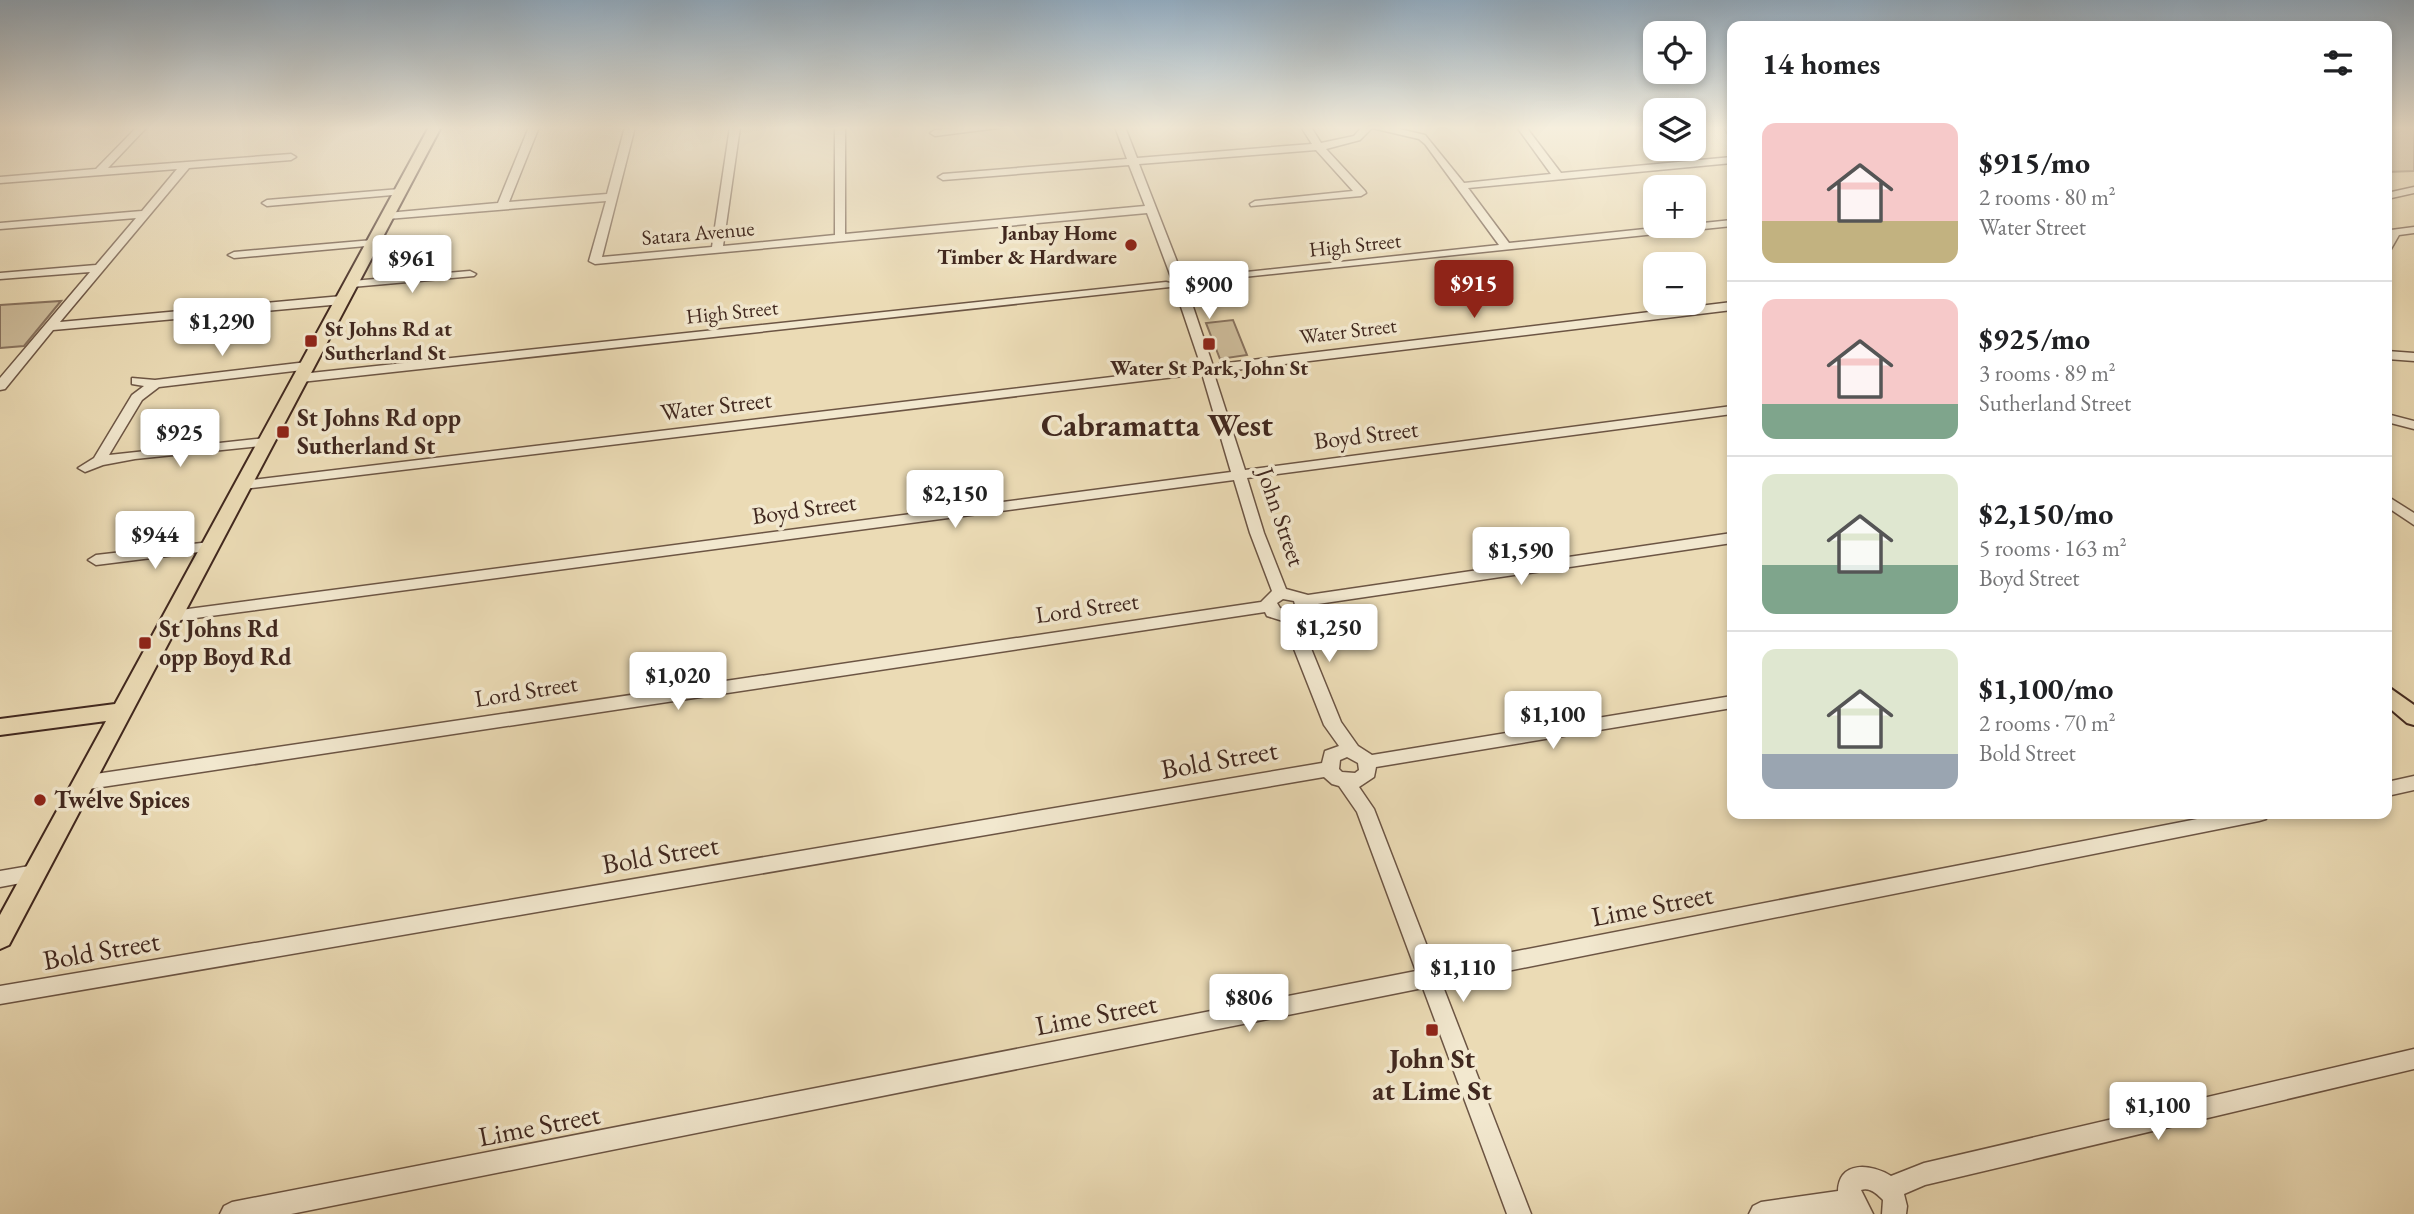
<!DOCTYPE html>
<html lang="en">
<head>
<meta charset="utf-8">
<style>
  :root { --surface:#fff; --page:#f2f2f2; --text:#202124; --muted:#757577; --line:#e0e0e0; --accent:#8f2418 }
  body { margin:0; font-family:"EB Garamond",serif; background:var(--page); color:var(--text); height:100vh; display:flex; flex-direction:column; font-size:26px; white-space:nowrap }
  * { box-sizing:border-box; margin:0 }
  p { font-size:23px; color:var(--muted) }
  .icon { flex:none; width:38px; height:38px; fill:none; stroke:currentColor; stroke-width:2; stroke-linecap:round; stroke-linejoin:round }
  .map { position:relative; flex:1; overflow:hidden }
  .drawer { position:absolute; left:1727px; top:21px; width:665px; height:798px; display:flex; flex-direction:column; background:var(--surface); border-radius:14px; box-shadow:0 4px 10px #0003 }
  .drawer>* { flex:none }
  .tools { position:absolute; left:1643px; top:21px; display:grid; gap:14px }
  .tools a { display:grid; place-items:center; width:63px; height:63px; border-radius:14px; background:var(--surface); box-shadow:0 4px 10px #0003; font-size:35px }
  .price { position:absolute; translate:-50% -60px; padding:0 16px; border-radius:7px; background:#fff; color:#222; font-size:23px; line-height:46px; filter:drop-shadow(0 2px 4px #0008) }
  .price::after { content:''; position:absolute; left:50%; top:42px; width:21px; height:16px; margin-left:-10px; background:inherit; clip-path:polygon(0 0,100% 0,50% 100%) }
  .price.current { background:var(--accent); color:#fff }
  ul { padding:0; list-style:none }
  li { display:flex; align-items:center; gap:21px; height:175px; padding:0 35px }
  li+li { border-top:2px solid var(--line) }
  li span { display:grid; place-items:center; flex:none; width:196px; height:140px; border-radius:14px; color:#555 }
  li>.icon { margin-inline-start:auto }
  span .icon { width:84px; height:84px; fill:#fffc; stroke-width:1 }
  li b { font-size:30px }
  h2 { display:flex; justify-content:space-between; align-items:center; height:84px; padding:0 35px; font-size:30px }
  .map>svg:first-child { display:block }
</style>
</head>
<body>
<div class="map">
<svg width="2414" height="1214" viewBox="0 0 2414 1214">
  <rect width="100%" height="100%" fill="#ebdbb5"/>
  <filter id="stains"><feTurbulence type="fractalNoise" baseFrequency=".00286" numOctaves="4"/><feColorMatrix values="0 0 0 0 .2 0 0 0 0 .09 0 0 0 0 .02 0 0 0 .5 -.17"/></filter>
  <radialGradient id="worn" r=".72"><stop offset=".6" stop-color="#630" stop-opacity="0"/><stop offset="1" stop-color="#630" stop-opacity=".3"/></radialGradient>
  <g fill="#cebd9c" stroke="#88725e" stroke-width="2">
    <polygon points="2387,127 2414,127 2414,171 2387,172"/>
    <polygon points="61,301 24,346 0,348 0,305"/>
    <polygon points="1233,320 1247,355 1220,359 1206,323"/>
  </g>
  <g fill="none" stroke-linecap="round" stroke-linejoin="round">
    <defs>
      <g id="minor">
        <polygon points="137,127 147,127 108,168 291,154 296,157 291,160 189,168 60,322 342,296 348,300 342,304 53,330 5,389 0,390 0,378 90,272 0,279 0,273 96,265 136,218 0,229 0,223 142,211 177,169 0,183 0,177 96,169"/>
        <polygon points="529,127 539,127 509,202 607,194 625,127 635,127 602,257 712,247 730,127 740,127 723,246 835,235 835,127 845,127 845,234 1145,206 1129,165 943,180 938,177 943,174 1127,159 1115,127 1125,127 1137,158 1312,144 1301,127 1311,127 1321,143 1354,136 1362,127 1391,127 1425,135 1464,183 1551,174 1517,127 1526,127 1561,173 1732,157 1732,163 1468,188 1509,243 1732,220 1732,226 1186,283 1184,281 1190,278 1499,245 1425,144 1419,139 1372,128 1360,140 1326,149 1365,191 1366,193 1361,196 1251,206 1250,204 1255,201 1353,191 1316,150 1139,164 1183,277 1177,280 1171,277 1147,213 595,264 589,261 606,201 387,219 382,216 387,213 498,203"/>
        <polygon points="964,127 1006,127 935,136 930,133 935,130"/>
        <polygon points="1724,127 1732,127 1732,136 1729,135"/>
        <polygon points="2414,187 2414,193 2387,199 2387,193"/>
        <polygon points="400,189 405,192 404,194 267,206 262,203 267,200"/>
        <polygon points="2414,227 2414,233 2399,235 2391,249 2387,250 2387,237 2391,230"/>
        <polygon points="373,240 377,241 377,245 234,258 228,255 234,252"/>
        <polygon points="470,271 476,274 474,276 352,287 346,284 352,281"/>
        <polygon points="1166,282 1170,283 1170,287 301,382 295,378 301,374"/>
        <polygon points="1181,285 1187,289 1212,363 1210,366 1202,366 1200,363 1175,289"/>
        <polygon points="1732,302 1732,310 1219,372 1213,368 1219,364"/>
        <polygon points="2387,351 2414,353 2414,361 2387,359"/>
        <polygon points="307,362 313,366 311,369 159,387 142,400 109,455 266,438 271,439 273,442 271,445 135,459 103,465 85,472 78,468 94,458 132,395 144,386 132,384 132,378 155,380"/>
        <polygon points="1195,367 1201,371 1200,374 243,489 236,485 243,481"/>
        <path d="M1209 373 1215 377 1245 470 1732 406V414L1247 478 1264 533 1286 589 1308 595 1732 533V543L1311 605 1310 614 1299 619 1341 722 1358 746 1372 755 1732 696V708L1376 767 1374 777 1359 787 1374 809 1435 967 2223 814H2268L2266 819 2259 821 1442 984 1531 1214H1507L1423 988 291 1214H220L224 1206 232 1202 1416 971 1357 812 1339 786 1332 784 1324 777 0 1004V986L1322 763 1325 751 1339 746 1324 725 1283 621 1267 616 1265 612 82 790 76 788 73 783 76 778 82 776 1261 602 1272 591 1250 533 1234 480 173 621 165 616 173 611 1231 472 1203 377ZM1283 599 1294 601 1296 608 1289 611 1280 608 1277 603ZM1347 757 1358 763 1359 770 1355 773 1342 772 1339 769 1340 760Z"/>
        <polygon points="2387,414 2414,421 2414,429 2387,422"/>
        <polygon points="2387,496 2414,513 2414,525 2387,507"/>
        <polygon points="210,542 217,547 215,550 96,565 88,560 96,555"/>
        <polygon points="2414,776 2414,790 2387,796 2387,782"/>
        <polygon points="35,865 42,867 45,873 42,879 0,887 0,871"/>
        <path d="M2414 1049V1069L1925 1185 1904 1194 1907 1206 1906 1214H1882L1883 1200C1877 1194 1870 1187 1861 1190L1873 1214H1749L1753 1206 1761 1202 1838 1191C1839 1160 1872 1164 1891 1176L1924 1163Z"/>
      </g>
      <g id="major">
        <polygon points="429,127 441,127 9,945 0,949 0,915 106,721 0,735 0,719 115,704"/>
        <polygon points="2387,686 2414,705 2414,725 2407,723 2387,706"/>
      </g>
    </defs>
    <use href="#minor" stroke="#6c5544" stroke-width="3"/>
    <use href="#major" stroke="#41281f" stroke-width="4"/>
    <use href="#minor" fill="#f2e8cf" fill-rule="evenodd"/>
    <use href="#major" fill="#ebdbb5" fill-rule="evenodd"/>
  </g>
  <linearGradient id="sky" x2="0" y2="1"><stop stop-color="#92abbf"/><stop offset="0.43" stop-color="#f6efde"/><stop offset="1" stop-color="#f6efde" stop-opacity="0"/></linearGradient>
  <rect width="2414" height="297" fill="url(#sky)"/>
  <g fill="#8f2418" stroke="#f2e8cf" stroke-width="2.5">
    <circle cx="1131" cy="245" r="7"/>
    <rect x="304" y="334" width="14" height="14" rx="3.5"/>
    <rect x="1202" y="337" width="14" height="14" rx="3.5"/>
    <rect x="276" y="425" width="14" height="14" rx="3.5"/>
    <rect x="138" y="636" width="14" height="14" rx="3.5"/>
    <circle cx="40" cy="800" r="7"/>
    <rect x="1425" y="1023" width="14" height="14" rx="3.5"/>
  </g>
  <g text-anchor="middle" stroke-width="7" stroke-linejoin="round" paint-order="stroke">
    <g font-size="21" fill="#41281f" stroke="#f2e8cf">
      <text transform="translate(698 233) rotate(-5)" y="7">Satara Avenue</text>
      <text transform="translate(1355 245) rotate(-6)" y="7">High Street</text>
      <text transform="translate(732 312) rotate(-6)" y="7">High Street</text>
      <text transform="translate(1348 331) rotate(-7)" y="7">Water Street</text>
    </g>
    <g font-size="21" font-weight="bold" fill="#41281f" stroke="#f2e8cf" text-anchor="end">
      <text x="1117" y="240">Janbay Home<tspan x="1117" dy="24">Timber &amp; Hardware</tspan></text>
      <text x="325" y="336" text-anchor="start">St Johns Rd at<tspan x="325" dy="24">Sutherland St</tspan></text>
      <text x="1209" y="375" text-anchor="middle">Water St Park, John St</text>
    </g>
    <g font-size="24" fill="#41281f" stroke="#f2e8cf">
      <text transform="translate(716 406) rotate(-7)" y="8">Water Street</text>
      <text transform="translate(1366 435) rotate(-7)" y="8">Boyd Street</text>
      <text transform="translate(804 509) rotate(-8)" y="8">Boyd Street</text>
      <text transform="translate(1281 517) rotate(71)" y="8">John Street</text>
      <text transform="translate(1087 608) rotate(-8)" y="8">Lord Street</text>
      <text transform="translate(526 691) rotate(-9)" y="8">Lord Street</text>
    </g>
    <g font-size="24" font-weight="bold" fill="#41281f" stroke="#f2e8cf" text-anchor="start">
      <text x="297" y="426">St Johns Rd opp<tspan x="297" dy="28">Sutherland St</tspan></text>
      <text x="159" y="637">St Johns Rd<tspan x="159" dy="28">opp Boyd Rd</tspan></text>
      <text x="54" y="808">Twelve Spices</text>
    </g>
    <g font-size="28" fill="#41281f" stroke="#f2e8cf">
      <text transform="translate(1219 759) rotate(-10)" y="10">Bold Street</text>
      <text transform="translate(660 854) rotate(-10)" y="10">Bold Street</text>
      <text transform="translate(1652 905) rotate(-11)" y="10">Lime Street</text>
      <text transform="translate(101 950) rotate(-10)" y="10">Bold Street</text>
      <text transform="translate(1096 1014) rotate(-11)" y="10">Lime Street</text>
      <text transform="translate(539 1125) rotate(-11)" y="10">Lime Street</text>
    </g>
    <g font-size="28" font-weight="bold" fill="#41281f" stroke="#f2e8cf">
      <text x="1432" y="1068">John St<tspan x="1432" dy="32">at Lime St</tspan></text>
    </g>
    <g font-size="32" font-weight="bold" fill="#41281f" stroke="#f2e8cf">
      <text x="1157" y="436">Cabramatta West</text>
    </g>
  </g>
  <rect width="100%" height="100%" filter="url(#stains)"/>
  <rect width="100%" height="100%" fill="url(#worn)"/>
</svg>
<div class="tools">
<a><svg class="icon" aria-label="locate" viewBox="0 0 24 24"><circle cx="12" cy="12" r="6"/><path d="M12 2v4M12 18v4M2 12h4M18 12h4"/></svg></a>
<a><svg class="icon" aria-label="layers" viewBox="0 0 24 24"><path d="M12 4l9 5-9 5-9-5zM3 14l9 5 9-5"/></svg></a>
<a>+</a>
<a>−</a>
</div>
<b class="price" style="left:412px;top:295px">$961</b>
<b class="price current" style="left:1474px;top:320px">$915</b>
<b class="price" style="left:1209px;top:321px">$900</b>
<b class="price" style="left:222px;top:358px">$1,290</b>
<b class="price" style="left:180px;top:469px">$925</b>
<b class="price" style="left:955px;top:530px">$2,150</b>
<b class="price" style="left:155px;top:571px">$944</b>
<b class="price" style="left:1521px;top:587px">$1,590</b>
<b class="price" style="left:1329px;top:664px">$1,250</b>
<b class="price" style="left:678px;top:712px">$1,020</b>
<b class="price" style="left:1553px;top:751px">$1,100</b>
<b class="price" style="left:1463px;top:1004px">$1,110</b>
<b class="price" style="left:1249px;top:1034px">$806</b>
<b class="price" style="left:2158px;top:1142px">$1,100</b>
<section class="drawer">
<h2>14 homes<svg class="icon" aria-label="filters" viewBox="0 0 24 24"><path d="M4 7h16M4 17h16"/><circle cx="9" cy="7" r="2"/><circle cx="15" cy="17" r="2"/></svg></h2>
<ul>
<li><span style="background:linear-gradient(#f6c9c9 70%,#c2b280 0)"><svg class="icon" aria-label="home" viewBox="0 0 24 24"><path d="M3 11l9-7 9 7M6 9v11h12V9"/></svg></span><div><b>$915/mo</b><p>2 rooms · 80 m²</p><p>Water Street</p></div></li>
<li><span style="background:linear-gradient(#f6c9c9 75%,#7fa58c 0)"><svg class="icon" aria-label="home" viewBox="0 0 24 24"><path d="M3 11l9-7 9 7M6 9v11h12V9"/></svg></span><div><b>$925/mo</b><p>3 rooms · 89 m²</p><p>Sutherland Street</p></div></li>
<li><span style="background:linear-gradient(#dfe7d0 65%,#7fa58c 0)"><svg class="icon" aria-label="home" viewBox="0 0 24 24"><path d="M3 11l9-7 9 7M6 9v11h12V9"/></svg></span><div><b>$2,150/mo</b><p>5 rooms · 163 m²</p><p>Boyd Street</p></div></li>
<li><span style="background:linear-gradient(#dfe7d0 75%,#9aa5b1 0)"><svg class="icon" aria-label="home" viewBox="0 0 24 24"><path d="M3 11l9-7 9 7M6 9v11h12V9"/></svg></span><div><b>$1,100/mo</b><p>2 rooms · 70 m²</p><p>Bold Street</p></div></li>
</ul>
</section>
</div>
</body>
</html>
